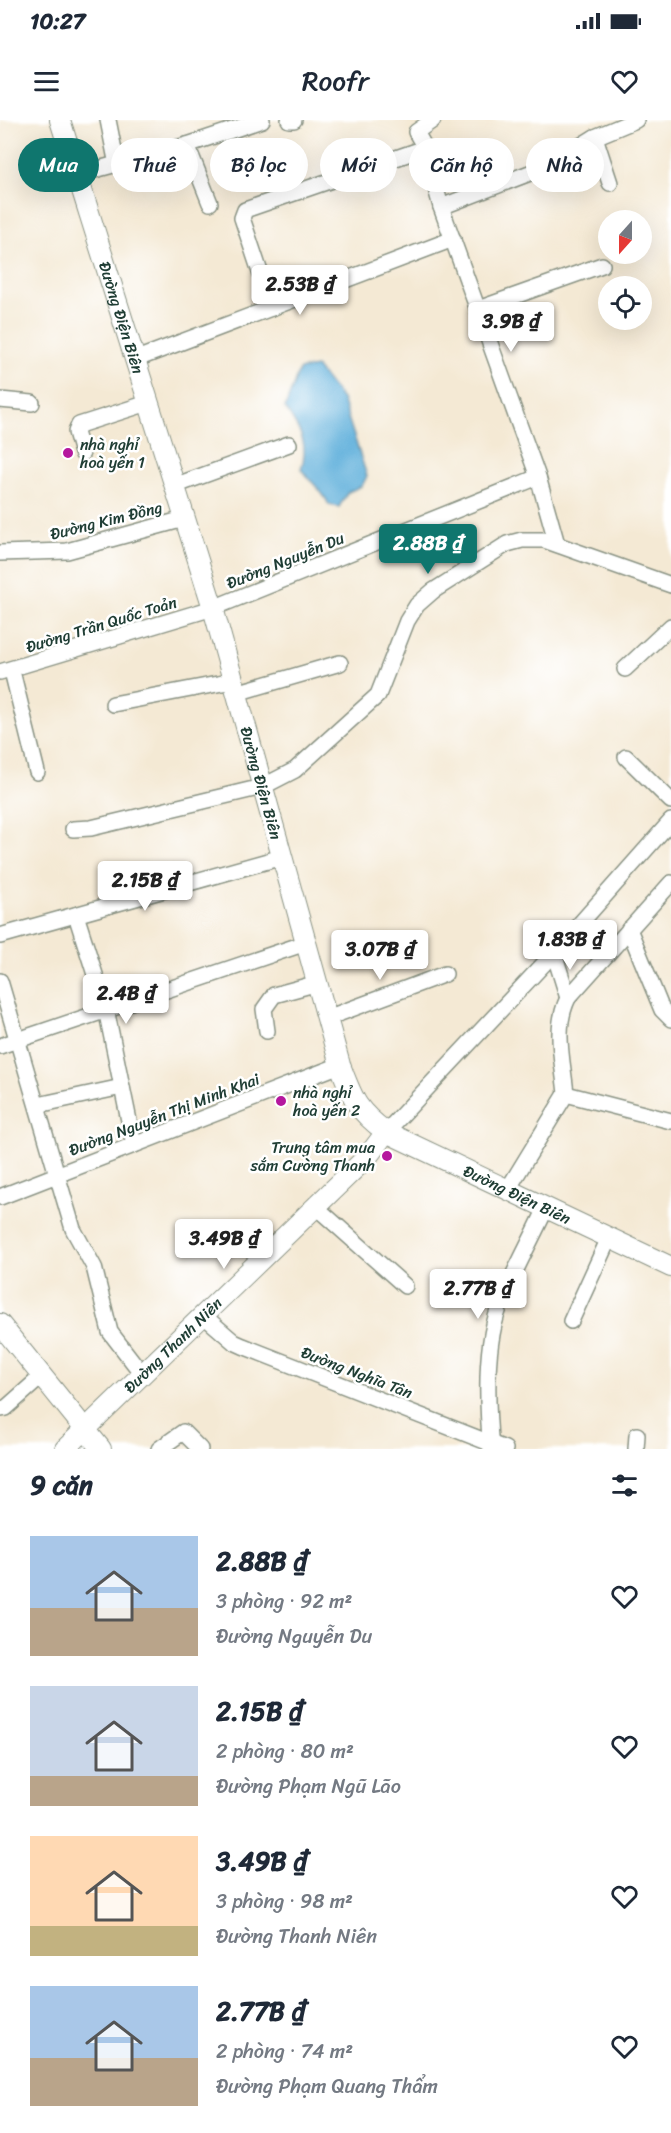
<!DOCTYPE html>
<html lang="vi">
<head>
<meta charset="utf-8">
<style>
  :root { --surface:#fff; --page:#f6f6f7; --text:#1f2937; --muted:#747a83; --accent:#0f766e }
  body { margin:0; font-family:Sriracha,sans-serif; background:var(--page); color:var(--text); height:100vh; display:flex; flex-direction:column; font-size:22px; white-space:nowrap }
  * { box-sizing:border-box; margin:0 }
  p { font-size:20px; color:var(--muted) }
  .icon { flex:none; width:33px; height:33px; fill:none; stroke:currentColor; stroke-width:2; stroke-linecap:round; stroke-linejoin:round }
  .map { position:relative; height:1329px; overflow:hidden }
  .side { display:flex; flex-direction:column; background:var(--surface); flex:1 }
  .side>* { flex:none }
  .hud { position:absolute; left:18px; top:18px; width:636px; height:54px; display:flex; gap:12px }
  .needle { width:39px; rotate:201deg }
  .tools { position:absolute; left:598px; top:90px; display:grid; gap:12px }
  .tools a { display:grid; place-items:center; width:54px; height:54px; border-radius:50%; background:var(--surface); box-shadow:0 6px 24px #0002; font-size:30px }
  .price { position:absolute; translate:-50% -51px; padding:0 14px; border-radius:6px; background:#fff; color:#222; font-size:20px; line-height:39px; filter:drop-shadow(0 2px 3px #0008) }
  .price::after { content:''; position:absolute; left:50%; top:36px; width:18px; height:14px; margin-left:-9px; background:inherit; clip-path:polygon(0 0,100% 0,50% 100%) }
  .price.on { background:var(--accent); color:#fff }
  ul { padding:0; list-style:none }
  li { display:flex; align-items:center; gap:18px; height:150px; padding:0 30px }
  li span { display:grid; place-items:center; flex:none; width:168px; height:120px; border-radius:0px; color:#555 }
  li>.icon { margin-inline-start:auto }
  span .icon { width:72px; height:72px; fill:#fffc; stroke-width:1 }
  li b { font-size:26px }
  h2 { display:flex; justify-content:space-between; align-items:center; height:72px; padding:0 30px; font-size:26px }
  .tag { padding:0 21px; border-radius:27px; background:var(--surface); box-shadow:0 6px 24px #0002; font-size:21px; line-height:54px }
  .tag.on { background:var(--accent); color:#fff }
  .status { display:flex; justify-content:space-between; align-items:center; height:42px; padding:0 30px; background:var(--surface); direction:ltr }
  .status svg { height:16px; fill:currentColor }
  header { display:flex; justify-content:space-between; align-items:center; height:78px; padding:0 30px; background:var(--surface); font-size:27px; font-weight:600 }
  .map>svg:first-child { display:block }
</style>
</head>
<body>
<div class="status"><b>10:27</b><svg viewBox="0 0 49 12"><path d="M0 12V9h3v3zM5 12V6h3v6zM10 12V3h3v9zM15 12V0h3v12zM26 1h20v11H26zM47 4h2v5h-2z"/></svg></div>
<header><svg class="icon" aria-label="menu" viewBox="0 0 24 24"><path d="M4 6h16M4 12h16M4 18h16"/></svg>Roofr<svg class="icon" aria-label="heart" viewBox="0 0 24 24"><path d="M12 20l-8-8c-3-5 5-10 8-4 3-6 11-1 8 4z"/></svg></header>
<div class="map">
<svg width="671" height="1329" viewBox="0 0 671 1329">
  <rect width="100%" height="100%" fill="#fff"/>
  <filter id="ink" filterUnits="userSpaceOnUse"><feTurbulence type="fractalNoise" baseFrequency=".0167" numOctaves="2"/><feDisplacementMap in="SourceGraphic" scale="12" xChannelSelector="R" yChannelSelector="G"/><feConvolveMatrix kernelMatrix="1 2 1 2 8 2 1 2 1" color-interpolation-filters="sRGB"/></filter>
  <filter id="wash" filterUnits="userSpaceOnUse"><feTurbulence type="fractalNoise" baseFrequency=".008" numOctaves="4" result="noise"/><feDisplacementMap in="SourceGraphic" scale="24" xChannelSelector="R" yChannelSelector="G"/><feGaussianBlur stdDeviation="1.35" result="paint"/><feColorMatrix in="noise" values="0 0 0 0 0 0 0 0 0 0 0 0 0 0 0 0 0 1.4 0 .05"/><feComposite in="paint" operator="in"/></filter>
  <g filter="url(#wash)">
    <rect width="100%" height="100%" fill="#f4e9d4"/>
    <path fill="#60b0db" stroke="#407688" stroke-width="1.5" d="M316 247 342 279 367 356 362 366 348 372 339 387 329 385C323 370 310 362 301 349 310 323 299 309 285 288L299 250Z"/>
  </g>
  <g filter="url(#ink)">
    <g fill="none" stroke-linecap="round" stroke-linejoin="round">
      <defs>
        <g id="minor">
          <polyline points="108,0 117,45"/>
          <polyline points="289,0 294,0"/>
          <polyline points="433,0 416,12 425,28 441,87"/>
          <polyline points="595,17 610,63"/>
          <polyline points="187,25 210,83"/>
          <polyline points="76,55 187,25 262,0"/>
          <polyline points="272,188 242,98 245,90 425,28"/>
          <polyline points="478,189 602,145"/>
          <polyline points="134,240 453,119"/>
          <polyline points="0,280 32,283"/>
          <polyline points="82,333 76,312 79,305 148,283"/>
          <polyline points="174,366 289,324"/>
          <polyline points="557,424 538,357 441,87 548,46 595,17 636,0"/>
          <polyline points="0,433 67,431 184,399"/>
          <polyline points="625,549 671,506"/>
          <polyline points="12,551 37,652"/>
          <polyline points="0,552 213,488 538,357"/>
          <polyline points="236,573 340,543"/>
          <polyline points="113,584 233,561"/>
          <polyline points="626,637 671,681"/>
          <polyline points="73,709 91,708 262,667 295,650 378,575 407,501 417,485 433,471 507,424 522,420 544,420 671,465"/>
          <polyline points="76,795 106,889 134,1025"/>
          <polyline points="629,809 662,890 671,899"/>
          <polyline points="0,816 282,737"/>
          <polyline points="554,833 568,878"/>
          <polyline points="0,861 73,1109 94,1147 110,1212 143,1255"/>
          <polyline points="327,898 445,854"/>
          <polyline points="267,911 264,889 274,875 318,863"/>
          <polyline points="0,926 306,823"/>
          <path d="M566 974C563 941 553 909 568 878L671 763"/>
          <polyline points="38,985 122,967"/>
          <polyline points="386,1012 554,833 671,701"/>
          <polyline points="508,1069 566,974 671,1001"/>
          <polyline points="0,1077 340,945"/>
          <polyline points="316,1087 405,1166"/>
          <polyline points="204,1196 234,1222 243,1226 505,1329"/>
          <polyline points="571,1201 609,1118"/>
          <polyline points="0,1289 6,1288 42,1256"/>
          <polyline points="159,1329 183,1312 200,1329"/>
          <path d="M491 1329C487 1287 484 1228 499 1188 512 1154 531 1121 546 1088"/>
          <polyline points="636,1329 637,1315"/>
        </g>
        <g id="major">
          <path id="s1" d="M60 0 213 488 340 945C353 979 356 990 386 1012L671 1147"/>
          <polyline points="0,1204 101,1329"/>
          <path id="s2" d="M65 1329 368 1036 386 1012"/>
        </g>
      </defs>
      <use href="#minor" stroke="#8a9384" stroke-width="18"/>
      <use href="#major" stroke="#8a9384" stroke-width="22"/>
      <use href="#minor" stroke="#fff" stroke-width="15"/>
      <use href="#major" stroke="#fff" stroke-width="20"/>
    </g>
  </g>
  <g fill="#b5179e" stroke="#fff" stroke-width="2">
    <circle cx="68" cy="333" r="6"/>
    <circle cx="281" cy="981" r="6"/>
    <circle cx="387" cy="1036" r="6"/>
  </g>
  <g text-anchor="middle" stroke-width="5" stroke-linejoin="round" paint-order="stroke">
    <g font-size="16" fill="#1f3d34" stroke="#fff">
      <text dy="6" stroke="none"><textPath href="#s1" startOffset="207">Đường Điện Biên</textPath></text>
      <text transform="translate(106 400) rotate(-14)" y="6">Đường Kim Đồng</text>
      <text transform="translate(285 440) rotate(-22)" y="6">Đường Nguyễn Du</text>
      <text transform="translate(101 504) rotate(-17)" y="6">Đường Trần Quốc Toản</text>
      <text dy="6" stroke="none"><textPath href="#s1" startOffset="693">Đường Điện Biên</textPath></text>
      <text transform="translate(164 994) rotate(-21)" y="6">Đường Nguyễn Thị Minh Khai</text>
      <text dy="6" stroke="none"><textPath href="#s1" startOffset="1214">Đường Điện Biên</textPath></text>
      <text dy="6" stroke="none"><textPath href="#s2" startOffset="150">Đường Thanh Niên</textPath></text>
      <text transform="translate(357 1252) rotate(21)" y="6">Đường Nghĩa Tân</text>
    </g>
    <g font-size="16" fill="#1f3d34" stroke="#fff" text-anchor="start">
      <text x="80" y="330">nhà nghỉ<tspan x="80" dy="18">hoà yến 1</tspan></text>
      <text x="293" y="978">nhà nghỉ<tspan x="293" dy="18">hoà yến 2</tspan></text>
      <text x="375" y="1033" text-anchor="end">Trung tâm mua<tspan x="375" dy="18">sắm Cường Thanh</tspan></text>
    </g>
  </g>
</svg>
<div class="tools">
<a><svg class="needle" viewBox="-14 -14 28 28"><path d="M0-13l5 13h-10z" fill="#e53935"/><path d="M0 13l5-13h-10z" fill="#747a83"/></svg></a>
<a><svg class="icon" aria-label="locate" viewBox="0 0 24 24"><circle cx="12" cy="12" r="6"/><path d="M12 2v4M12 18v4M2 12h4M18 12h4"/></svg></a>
</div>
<b class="price" style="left:300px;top:196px">2.53B ₫</b>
<b class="price" style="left:511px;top:233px">3.9B ₫</b>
<b class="price on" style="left:428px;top:455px">2.88B ₫</b>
<b class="price" style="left:145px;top:792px">2.15B ₫</b>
<b class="price" style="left:570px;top:851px">1.83B ₫</b>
<b class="price" style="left:380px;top:861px">3.07B ₫</b>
<b class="price" style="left:126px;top:905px">2.4B ₫</b>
<b class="price" style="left:224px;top:1150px">3.49B ₫</b>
<b class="price" style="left:478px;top:1200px">2.77B ₫</b>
<div class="hud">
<a class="tag on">Mua</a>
<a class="tag">Thuê</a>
<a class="tag">Bộ lọc</a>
<a class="tag">Mới</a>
<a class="tag">Căn hộ</a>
<a class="tag">Nhà</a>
</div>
</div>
<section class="side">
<h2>9 căn<svg class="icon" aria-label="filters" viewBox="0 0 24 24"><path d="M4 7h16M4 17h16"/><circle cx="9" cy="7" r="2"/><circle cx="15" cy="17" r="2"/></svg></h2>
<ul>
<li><span style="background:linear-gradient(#a9c7e8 60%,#b9a48a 0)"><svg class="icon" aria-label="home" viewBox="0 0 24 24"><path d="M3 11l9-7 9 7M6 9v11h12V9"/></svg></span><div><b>2.88B ₫</b><p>3 phòng · 92 m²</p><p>Đường Nguyễn Du</p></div><svg class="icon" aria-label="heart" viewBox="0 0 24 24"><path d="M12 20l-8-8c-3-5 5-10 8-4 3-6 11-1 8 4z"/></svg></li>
<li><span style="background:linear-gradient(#c9d6e8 75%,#b9a48a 0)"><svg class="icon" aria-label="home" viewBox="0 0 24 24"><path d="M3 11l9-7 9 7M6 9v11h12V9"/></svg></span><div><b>2.15B ₫</b><p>2 phòng · 80 m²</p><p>Đường Phạm Ngũ Lão</p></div><svg class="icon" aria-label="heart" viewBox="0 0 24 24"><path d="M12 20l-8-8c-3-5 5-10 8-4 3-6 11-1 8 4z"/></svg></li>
<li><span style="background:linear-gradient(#ffd9b3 75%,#c2b280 0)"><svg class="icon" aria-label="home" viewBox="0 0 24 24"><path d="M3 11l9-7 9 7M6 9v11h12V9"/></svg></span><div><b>3.49B ₫</b><p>3 phòng · 98 m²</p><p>Đường Thanh Niên</p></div><svg class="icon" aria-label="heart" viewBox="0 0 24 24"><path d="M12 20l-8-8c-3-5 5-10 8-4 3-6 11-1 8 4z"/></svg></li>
<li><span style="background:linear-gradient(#a9c7e8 60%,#b9a48a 0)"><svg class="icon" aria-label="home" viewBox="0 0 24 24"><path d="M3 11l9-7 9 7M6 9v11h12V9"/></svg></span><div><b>2.77B ₫</b><p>2 phòng · 74 m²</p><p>Đường Phạm Quang Thẩm</p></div><svg class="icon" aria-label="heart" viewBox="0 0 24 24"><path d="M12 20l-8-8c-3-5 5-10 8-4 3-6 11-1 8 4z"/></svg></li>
</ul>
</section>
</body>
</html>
